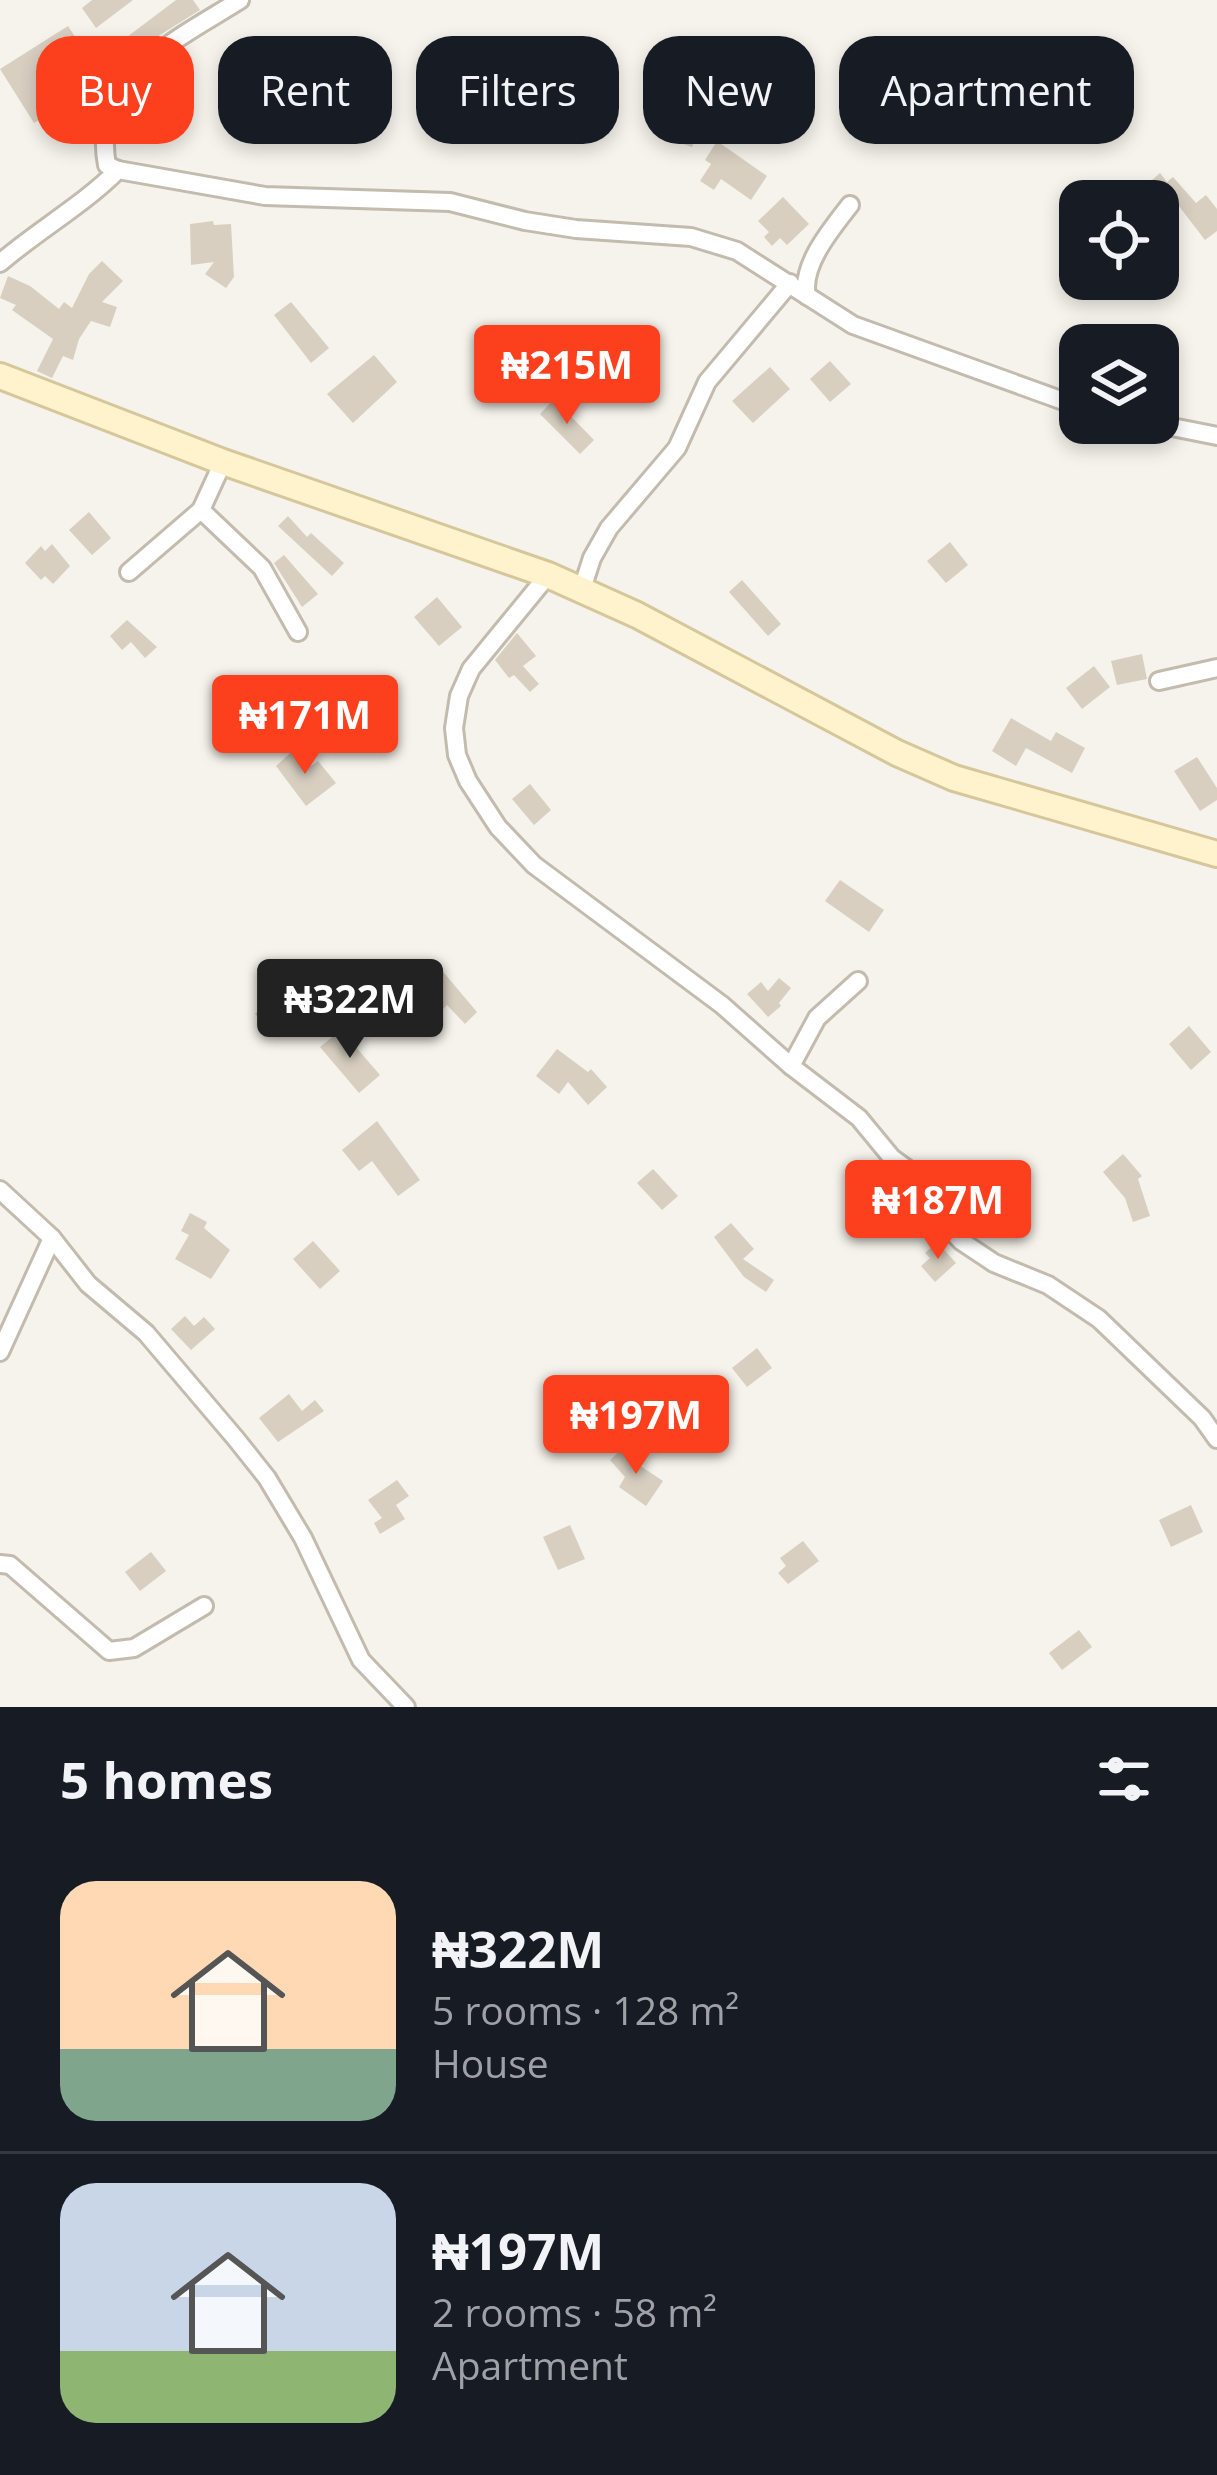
<!DOCTYPE html>
<html lang="en">
<head>
<meta charset="utf-8">
<style>
  :root { --surface:#171b24; --page:#242831; --text:#f1f3f6; --muted:#9ea1a6; --line:#363941; --accent:#fc3f1d }
  body { margin:0; font-family:"Open Sans",sans-serif; background:var(--page); color:var(--text); height:100vh; display:flex; flex-direction:column; font-size:45px; white-space:nowrap }
  * { box-sizing:border-box; margin:0 }
  p { font-size:39px; color:var(--muted) }
  .icon { flex:none; width:66px; height:66px; fill:none; stroke:currentColor; stroke-width:2; stroke-linecap:round; stroke-linejoin:round }
  .map { position:relative; height:1707px; overflow:hidden }
  .side { display:flex; flex-direction:column; background:var(--surface); flex:1 }
  .side>* { flex:none }
  .hud { position:absolute; left:36px; top:36px; width:1146px; height:108px; display:flex; gap:24px }
  .fabs { position:absolute; left:1059px; top:180px; display:grid; gap:24px }
  .fabs a { display:grid; place-items:center; width:120px; height:120px; border-radius:24px; background:var(--surface); box-shadow:0 6px 18px #0003; font-size:60px }
  .price { position:absolute; translate:-50% -102px; padding:0 27px; border-radius:12px; background:var(--accent); color:#fff; font-size:39px; line-height:78px; filter:drop-shadow(0 3px 6px #0008) }
  .price::after { content:''; position:absolute; left:50%; top:72px; width:36px; height:27px; margin-left:-18px; background:inherit; clip-path:polygon(0 0,100% 0,50% 100%) }
  .price.active { background:#222; color:#fff }
  ul { padding:0; list-style:none }
  li { display:flex; align-items:center; gap:36px; height:300px; padding:0 60px }
  li+li { border-top:3px solid var(--line) }
  li span { display:grid; place-items:center; flex:none; width:336px; height:240px; border-radius:36px; color:#555 }
  li>.icon { margin-inline-start:auto }
  span .icon { width:144px; height:144px; fill:#fffc; stroke-width:1 }
  li b { font-size:51px }
  h2 { display:flex; justify-content:space-between; align-items:center; height:144px; padding:0 60px; font-size:51px }
  .chip { padding:0 42px; border-radius:36px; background:var(--surface); box-shadow:0 6px 18px #0003; font-size:42px; line-height:108px }
  .chip.active { background:var(--accent); color:#fff }
  .map>svg:first-child { display:block }
</style>
</head>
<body>
<div class="map">
<svg width="1217" height="1707" viewBox="0 0 1217 1707">
  <rect width="100%" height="100%" fill="#f6f3ec"/>
  <g fill="#d8cfc1">
    <polygon points="92,0 133,0 96,28 82,8"/>
    <polygon points="176,0 193,0 200,10 160,35 128,64 115,46"/>
    <polygon points="68,26 97,70 102,63 111,69 104,81 106,85 84,70 49,93 58,108 34,123 0,69"/>
    <polygon points="904,69 930,80 919,107 892,95"/>
    <polygon points="670,95 691,102 686,117 701,122 692,147 657,135"/>
    <polygon points="717,141 767,176 751,200 721,179 714,190 700,181 711,164 705,160"/>
    <polygon points="1160,173 1167,182 1173,177 1196,203 1206,195 1217,209 1217,231 1205,240 1175,201 1158,215 1158,201 1128,201"/>
    <polygon points="783,197 809,224 787,245 780,238 772,246 764,237 769,232 758,221"/>
    <polygon points="213,221 214,225 231,224 234,277 226,288 205,274 214,262 191,265 190,224"/>
    <polygon points="102,261 123,281 102,302 117,307 110,327 91,321 79,339 73,360 63,356 52,378 37,371 53,339 12,310 16,305 0,298 8,276 30,286 59,309 64,302 72,308 89,274"/>
    <polygon points="291,302 329,348 311,363 274,315"/>
    <polygon points="374,355 397,382 353,423 327,394"/>
    <polygon points="830,361 851,384 830,402 810,379"/>
    <polygon points="770,367 790,389 753,423 732,401"/>
    <polygon points="554,399 594,440 580,454 540,414"/>
    <polygon points="89,512 111,538 92,555 69,530"/>
    <polygon points="288,516 307,537 311,533 344,563 332,576 278,526"/>
    <polygon points="950,542 968,565 946,583 927,561"/>
    <polygon points="52,544 70,566 53,584 45,576 41,580 25,563 41,546 45,551"/>
    <polygon points="284,555 318,594 302,607 274,563"/>
    <polygon points="742,580 781,624 768,636 729,592"/>
    <polygon points="437,597 462,627 439,646 414,617"/>
    <polygon points="127,620 157,647 145,658 131,642 122,650 110,636"/>
    <polygon points="517,633 536,656 523,666 539,684 530,692 514,675 509,678 495,660"/>
    <polygon points="1142,654 1147,679 1117,685 1111,661"/>
    <polygon points="1094,666 1110,687 1082,709 1066,688"/>
    <polygon points="1011,718 1051,741 1056,732 1085,748 1072,773 1026,748 1016,766 992,751"/>
    <polygon points="296,748 311,766 318,761 336,783 306,806 276,766"/>
    <polygon points="1197,757 1217,788 1217,800 1200,811 1174,771"/>
    <polygon points="530,784 551,810 534,825 512,799"/>
    <polygon points="840,880 884,910 869,932 825,901"/>
    <polygon points="439,967 477,1012 465,1024 447,1005 442,1010 420,984"/>
    <polygon points="779,978 791,988 779,1003 781,1006 768,1017 747,994 761,982 768,991"/>
    <polygon points="276,993 294,1010 273,1032 255,1014"/>
    <polygon points="1189,1026 1211,1052 1191,1070 1169,1044"/>
    <polygon points="341,1030 380,1075 359,1093 320,1047"/>
    <polygon points="557,1049 588,1072 591,1069 607,1087 588,1105 568,1082 559,1094 536,1076"/>
    <polygon points="377,1121 420,1180 398,1196 372,1161 359,1171 342,1150"/>
    <polygon points="1123,1154 1142,1176 1138,1179 1150,1216 1133,1222 1125,1198 1103,1172"/>
    <polygon points="653,1169 678,1196 662,1210 637,1183"/>
    <polygon points="190,1213 207,1222 204,1228 230,1250 211,1279 175,1259 189,1235 181,1231"/>
    <polygon points="731,1223 754,1249 743,1259 774,1280 766,1292 744,1277 714,1237"/>
    <polygon points="313,1241 340,1271 320,1289 293,1259"/>
    <polygon points="937,1242 956,1263 935,1282 921,1266 930,1258 925,1253"/>
    <polygon points="185,1316 194,1326 204,1317 215,1329 191,1350 171,1329"/>
    <polygon points="757,1348 772,1368 747,1387 732,1368"/>
    <polygon points="289,1394 302,1411 315,1400 324,1411 278,1442 259,1418"/>
    <polygon points="628,1444 636,1454 630,1459 663,1481 646,1506 619,1487 625,1477 610,1460"/>
    <polygon points="397,1480 409,1496 396,1505 405,1519 380,1534 374,1523 382,1518 368,1500"/>
    <polygon points="1191,1505 1203,1532 1171,1547 1159,1520"/>
    <polygon points="570,1525 585,1559 558,1570 543,1537"/>
    <polygon points="803,1541 819,1561 788,1584 778,1573 786,1566 780,1558"/>
    <polygon points="151,1552 166,1571 140,1591 125,1572"/>
    <polygon points="1079,1630 1092,1647 1062,1670 1049,1653"/>
  </g>
  <g fill="none" stroke-linecap="round" stroke-linejoin="round">
    <defs>
      <g id="street">
        <path d="M118 170 107 165C90 78 180 38 240 0"/>
        <path d="M0 263C38 230 82 206 118 170L265 196 450 202 525 221 576 229 691 237 737 251 853 325 1080 407"/>
        <path d="M807 296C800 266 832 228 850 205"/>
        <polyline points="1152,423 1217,436"/>
        <polyline points="223,462 201,510 262,568 298,632"/>
        <polyline points="129,572 201,510"/>
        <polyline points="548,575 471,669 459,696 454,728 457,755 468,781 498,827 534,865 722,1005 791,1066 859,1118 892,1158 914,1174 934,1212 961,1241 994,1263 1048,1285 1099,1319 1202,1418 1217,1439"/>
        <polyline points="581,592 592,558 609,528 677,448 707,382 790,283"/>
        <polyline points="1159,681 1217,668"/>
        <polyline points="791,1066 817,1018 858,981"/>
        <polyline points="0,1190 52,1238 88,1284 146,1333 236,1439 267,1478 303,1538 361,1660 406,1707"/>
        <polyline points="0,1352 52,1238"/>
        <polyline points="0,1564 10,1565 109,1651 134,1648 204,1606"/>
      </g>
      <polyline id="secondary" points="0,376 223,462 548,575 637,615 897,753 954,778 1217,854"/>
    </defs>
    <use href="#street" stroke="#c2bbae" stroke-width="22"/>
    <use href="#secondary" stroke="#d6c79b" stroke-width="30"/>
    <use href="#street" stroke="#fff" stroke-width="16"/>
    <use href="#secondary" stroke="#fff3cd" stroke-width="24"/>
  </g>
</svg>
<div class="fabs">
<a><svg class="icon" aria-label="locate" viewBox="0 0 24 24"><circle cx="12" cy="12" r="6"/><path d="M12 2v4M12 18v4M2 12h4M18 12h4"/></svg></a>
<a><svg class="icon" aria-label="layers" viewBox="0 0 24 24"><path d="M12 4l9 5-9 5-9-5zM3 14l9 5 9-5"/></svg></a>
</div>
<b class="price" style="left:567px;top:427px">₦215M</b>
<b class="price" style="left:305px;top:777px">₦171M</b>
<b class="price active" style="left:350px;top:1061px">₦322M</b>
<b class="price" style="left:938px;top:1262px">₦187M</b>
<b class="price" style="left:636px;top:1477px">₦197M</b>
<div class="hud">
<a class="chip active">Buy</a>
<a class="chip">Rent</a>
<a class="chip">Filters</a>
<a class="chip">New</a>
<a class="chip">Apartment</a>
</div>
</div>
<section class="side">
<h2>5 homes<svg class="icon" aria-label="filters" viewBox="0 0 24 24"><path d="M4 7h16M4 17h16"/><circle cx="9" cy="7" r="2"/><circle cx="15" cy="17" r="2"/></svg></h2>
<ul>
<li><span style="background:linear-gradient(#ffd9b3 70%,#7fa58c 0)"><svg class="icon" aria-label="home" viewBox="0 0 24 24"><path d="M3 11l9-7 9 7M6 9v11h12V9"/></svg></span><div><b>₦322M</b><p>5 rooms · 128 m²</p><p>House</p></div></li>
<li><span style="background:linear-gradient(#c9d6e8 70%,#8fb573 0)"><svg class="icon" aria-label="home" viewBox="0 0 24 24"><path d="M3 11l9-7 9 7M6 9v11h12V9"/></svg></span><div><b>₦197M</b><p>2 rooms · 58 m²</p><p>Apartment</p></div></li>
</ul>
</section>
</body>
</html>
